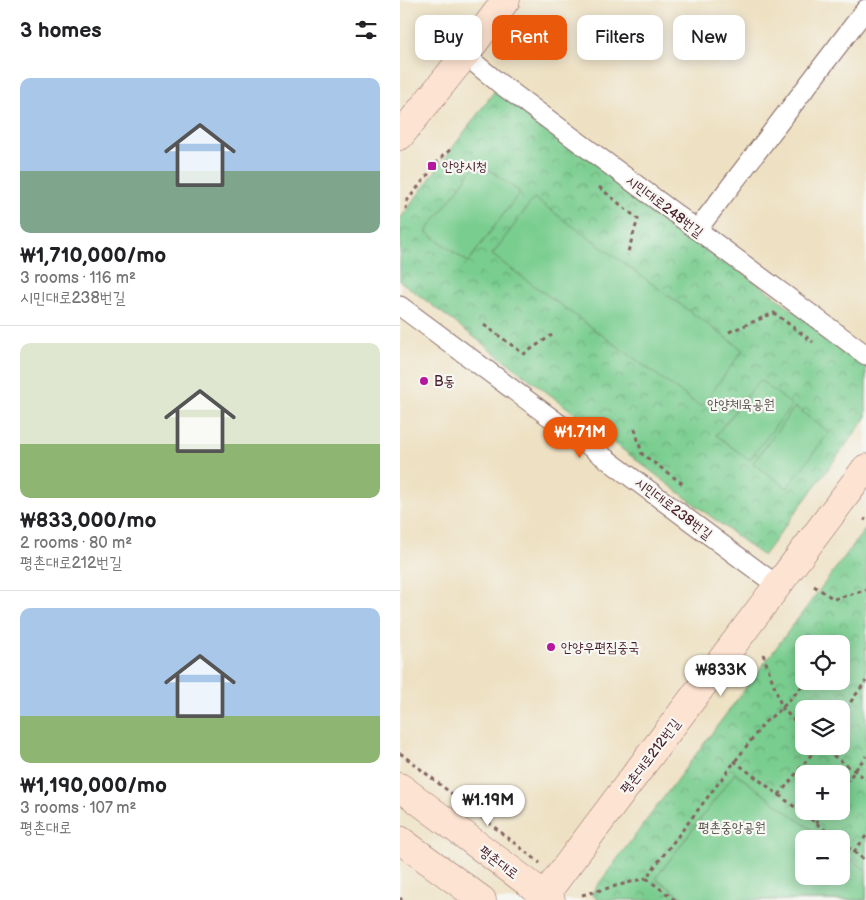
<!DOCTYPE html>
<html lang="en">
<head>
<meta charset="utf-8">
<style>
  :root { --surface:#fff; --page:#f6f6f6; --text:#202124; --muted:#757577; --line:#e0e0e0; --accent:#ea580c }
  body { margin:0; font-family:"Balsamiq Sans","Poor Story",sans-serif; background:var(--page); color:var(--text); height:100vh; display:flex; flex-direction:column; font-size:19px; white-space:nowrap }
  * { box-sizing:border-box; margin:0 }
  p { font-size:16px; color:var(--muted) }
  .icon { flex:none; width:28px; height:28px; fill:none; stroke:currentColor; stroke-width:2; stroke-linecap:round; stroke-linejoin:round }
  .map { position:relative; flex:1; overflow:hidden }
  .sheet { display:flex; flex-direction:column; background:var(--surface); width:400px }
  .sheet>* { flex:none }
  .top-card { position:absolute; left:15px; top:15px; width:375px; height:45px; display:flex; gap:10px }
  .buttons { position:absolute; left:395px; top:635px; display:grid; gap:10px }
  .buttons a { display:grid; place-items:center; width:55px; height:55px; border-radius:10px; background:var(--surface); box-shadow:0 2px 12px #0003; font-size:25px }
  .price { position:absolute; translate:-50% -42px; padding:0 11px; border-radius:18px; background:#fff; color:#222; font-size:16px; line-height:32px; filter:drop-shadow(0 1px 2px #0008) }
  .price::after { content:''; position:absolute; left:50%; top:30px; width:15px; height:11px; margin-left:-8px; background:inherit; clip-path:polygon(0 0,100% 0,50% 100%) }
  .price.on { background:var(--accent); color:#fff }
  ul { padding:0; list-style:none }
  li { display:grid; align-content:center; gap:10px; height:265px; padding:0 20px }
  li+li { border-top:1px solid var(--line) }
  li span { display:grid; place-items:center; height:155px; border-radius:10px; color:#555 }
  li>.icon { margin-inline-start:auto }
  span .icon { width:90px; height:90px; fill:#fffc; stroke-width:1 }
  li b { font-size:21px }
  h2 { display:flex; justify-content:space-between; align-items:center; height:60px; padding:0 20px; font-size:21px }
  .pill { padding:0 18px; border-radius:10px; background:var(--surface); box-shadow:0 2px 12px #0003; font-size:18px; line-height:45px }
  .pill.on { background:var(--accent); color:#fff }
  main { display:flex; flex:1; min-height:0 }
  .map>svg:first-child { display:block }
</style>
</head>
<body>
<main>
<section class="sheet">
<h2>3 homes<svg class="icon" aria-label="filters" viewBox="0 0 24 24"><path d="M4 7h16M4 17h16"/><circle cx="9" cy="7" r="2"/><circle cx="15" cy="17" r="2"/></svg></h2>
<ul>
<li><span style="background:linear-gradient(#a9c7e8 60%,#7fa58c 0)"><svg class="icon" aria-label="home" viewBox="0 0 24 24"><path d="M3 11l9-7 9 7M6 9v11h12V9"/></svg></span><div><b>₩1,710,000/mo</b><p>3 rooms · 116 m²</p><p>시민대로238번길</p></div></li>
<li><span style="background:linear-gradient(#dfe7d0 65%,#8fb573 0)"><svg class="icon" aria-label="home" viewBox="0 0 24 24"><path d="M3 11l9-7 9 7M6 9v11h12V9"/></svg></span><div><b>₩833,000/mo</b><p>2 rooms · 80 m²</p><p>평촌대로212번길</p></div></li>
<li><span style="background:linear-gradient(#a9c7e8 70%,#8fb573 0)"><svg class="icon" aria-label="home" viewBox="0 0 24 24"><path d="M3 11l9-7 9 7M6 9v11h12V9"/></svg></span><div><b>₩1,190,000/mo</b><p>3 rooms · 107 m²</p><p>평촌대로</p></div></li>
</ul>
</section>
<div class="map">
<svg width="466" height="900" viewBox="0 0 466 900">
  <defs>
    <pattern id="park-crowns" width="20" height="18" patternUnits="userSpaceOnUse" patternTransform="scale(1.25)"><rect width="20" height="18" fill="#79cd8f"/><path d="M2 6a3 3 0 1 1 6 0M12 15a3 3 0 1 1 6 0" fill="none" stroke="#65a675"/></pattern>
  </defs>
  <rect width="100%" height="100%" fill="#f6f6f2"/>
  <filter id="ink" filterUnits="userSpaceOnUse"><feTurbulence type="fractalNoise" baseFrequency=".02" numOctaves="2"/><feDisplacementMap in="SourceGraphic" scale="10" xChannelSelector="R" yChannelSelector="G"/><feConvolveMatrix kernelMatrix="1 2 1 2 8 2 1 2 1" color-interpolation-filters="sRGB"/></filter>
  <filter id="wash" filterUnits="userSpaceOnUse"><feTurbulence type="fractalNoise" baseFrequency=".0096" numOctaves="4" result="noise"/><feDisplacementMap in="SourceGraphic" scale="20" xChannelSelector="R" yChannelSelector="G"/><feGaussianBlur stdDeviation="1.12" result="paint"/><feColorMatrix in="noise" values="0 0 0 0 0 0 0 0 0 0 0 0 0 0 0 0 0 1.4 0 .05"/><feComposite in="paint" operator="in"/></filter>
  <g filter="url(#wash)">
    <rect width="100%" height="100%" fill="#eee1c3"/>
    <g fill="url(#park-crowns)" stroke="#62765d" fill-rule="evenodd">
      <polygon points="96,89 466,364 466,418 363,556 0,281 0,219"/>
      <path d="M466 528V900H198L191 894ZM404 644H441V681H404ZM404 709H441V746H404ZM404 774H441V811H404ZM404 839H441V876H404Z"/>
    </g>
    <g fill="#79cd8f" stroke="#62765d">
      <polygon points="78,162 120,192 68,262 26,232"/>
      <polygon points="134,198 343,350 301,407 92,255"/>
      <polygon points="360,380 392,405 349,460 316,435"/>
      <polygon points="395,407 429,432 387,488 353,463"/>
      <polygon points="335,773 424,839 404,839 404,876 441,876 441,852 466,870 466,900 286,900 256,878"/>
    </g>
  </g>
  <g filter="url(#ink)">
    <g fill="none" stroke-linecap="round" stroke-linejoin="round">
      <defs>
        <g id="street">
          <polyline points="65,55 99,83 466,355"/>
          <polyline points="297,230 466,9"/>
          <polyline points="0,306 378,586"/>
        </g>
        <g id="secondary">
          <polyline points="0,136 65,55 106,0"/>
          <polyline points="0,787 151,900"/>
          <polyline points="0,840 82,900"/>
          <polyline points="141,900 466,468"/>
        </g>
      </defs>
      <use href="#street" stroke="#836360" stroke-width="21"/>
      <use href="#secondary" stroke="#836360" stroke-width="29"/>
      <g stroke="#836360" stroke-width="3" stroke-dasharray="4 4" stroke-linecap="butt">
        <polyline points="199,187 238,219 227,255"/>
        <polyline points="6,210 7,201 41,158 51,149"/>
        <polyline points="84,325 124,354 152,335"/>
        <polyline points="329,332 374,313 413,342"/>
        <polyline points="235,429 242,454 283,484"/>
        <polyline points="464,519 466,520"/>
        <polyline points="414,586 434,599 466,590"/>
        <polyline points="363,654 382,708 404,730"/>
        <polyline points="441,715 466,681"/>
        <polyline points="420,746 466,779"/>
        <polyline points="0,753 140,863"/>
        <polyline points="334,761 437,839"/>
        <polyline points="441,789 466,756"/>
        <polyline points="379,795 418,746"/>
        <polyline points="416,823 425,811"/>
        <polyline points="441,842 466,861"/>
        <polyline points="454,852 466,836"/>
        <polyline points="182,895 246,878"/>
        <polyline points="0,898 2,900"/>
        <polyline points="275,900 246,878 365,722 382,708 407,681"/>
      </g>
      <use href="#street" stroke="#fff" stroke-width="19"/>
      <use href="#secondary" stroke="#fde3d1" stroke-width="28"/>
    </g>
  </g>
  <g fill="#b5179e" stroke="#f6f6f2" stroke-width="2">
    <rect x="27" y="161" width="10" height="10" rx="2.5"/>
    <circle cx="24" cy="381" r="5"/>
    <circle cx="151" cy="647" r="5"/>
  </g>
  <g text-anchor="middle" stroke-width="4.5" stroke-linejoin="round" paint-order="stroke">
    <g font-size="14" fill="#4a1f2b" stroke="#f6f6f2" text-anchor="start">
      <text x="42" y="171">안양시청</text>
      <text x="34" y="386">B동</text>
      <text x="161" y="652">안양우편집중국</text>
    </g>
    <g font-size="14" fill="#4a1f2b" stroke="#f6f6f2">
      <text transform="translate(265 206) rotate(37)" y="5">시민대로248번길</text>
      <text transform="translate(274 508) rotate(37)" y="5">시민대로238번길</text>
      <text transform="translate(250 756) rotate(-53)" y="5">평촌대로212번길</text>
      <text transform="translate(99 862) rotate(37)" y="5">평촌대로</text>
    </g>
    <g font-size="14" fill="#585349" stroke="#f6f6f2">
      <text x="341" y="409">안양체육공원</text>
      <text x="332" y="832">평촌중앙공원</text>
    </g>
  </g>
</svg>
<div class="buttons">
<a><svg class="icon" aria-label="locate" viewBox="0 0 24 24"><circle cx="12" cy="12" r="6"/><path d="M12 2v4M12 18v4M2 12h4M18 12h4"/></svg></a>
<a><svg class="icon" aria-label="layers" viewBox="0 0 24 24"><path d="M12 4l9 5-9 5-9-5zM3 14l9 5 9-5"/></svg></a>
<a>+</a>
<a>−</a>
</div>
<b class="price on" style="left:180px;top:459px">₩1.71M</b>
<b class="price" style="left:321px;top:697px">₩833K</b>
<b class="price" style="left:88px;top:827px">₩1.19M</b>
<div class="top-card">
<a class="pill">Buy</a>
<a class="pill on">Rent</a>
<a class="pill">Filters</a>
<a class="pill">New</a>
</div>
</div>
</main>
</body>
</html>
